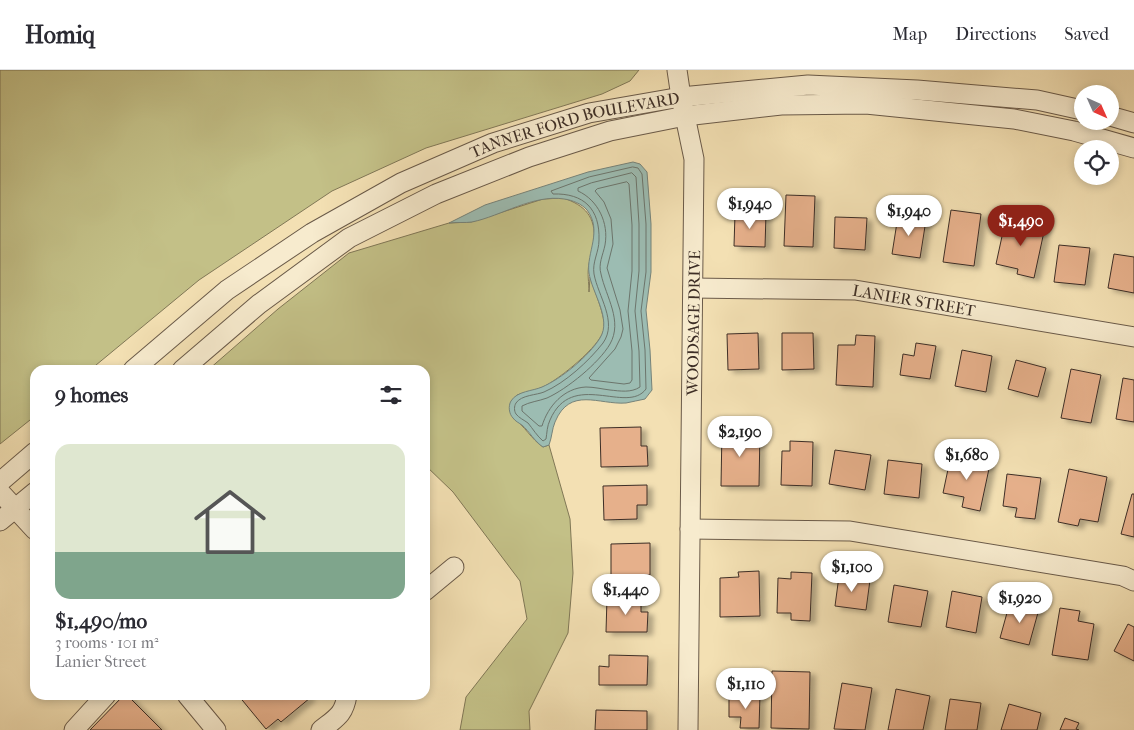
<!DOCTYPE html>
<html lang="en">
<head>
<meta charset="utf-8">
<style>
  :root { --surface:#fff; --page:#f7f7f7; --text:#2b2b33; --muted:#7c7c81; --line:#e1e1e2; --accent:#8f2418 }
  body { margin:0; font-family:"IM FELL French Canon",serif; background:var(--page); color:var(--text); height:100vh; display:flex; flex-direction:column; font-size:19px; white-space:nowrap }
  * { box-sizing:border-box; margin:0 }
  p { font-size:16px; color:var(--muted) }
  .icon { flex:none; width:28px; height:28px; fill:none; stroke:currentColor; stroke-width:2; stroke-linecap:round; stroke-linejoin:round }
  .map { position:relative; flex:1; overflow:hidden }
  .side { position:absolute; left:30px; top:295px; width:400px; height:335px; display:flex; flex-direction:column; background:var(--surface); border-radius:15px; box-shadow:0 2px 8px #0003 }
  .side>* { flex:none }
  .needle { width:32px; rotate:135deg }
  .tools { position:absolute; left:1074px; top:15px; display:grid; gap:10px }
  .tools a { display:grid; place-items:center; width:45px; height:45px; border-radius:50%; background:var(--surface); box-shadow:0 2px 8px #0003; font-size:25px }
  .price { position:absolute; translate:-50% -42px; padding:0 11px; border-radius:18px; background:#fff; color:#222; font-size:16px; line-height:32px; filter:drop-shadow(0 1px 2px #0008) }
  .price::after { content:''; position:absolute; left:50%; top:30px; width:15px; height:11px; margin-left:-8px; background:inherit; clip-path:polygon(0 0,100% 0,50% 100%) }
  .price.active { background:var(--accent); color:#fff }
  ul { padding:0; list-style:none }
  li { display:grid; align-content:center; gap:10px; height:265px; padding:0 25px }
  li span { display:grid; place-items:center; height:155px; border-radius:15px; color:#555 }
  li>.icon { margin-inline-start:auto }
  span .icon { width:90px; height:90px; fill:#fffc; stroke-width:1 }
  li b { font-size:21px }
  h2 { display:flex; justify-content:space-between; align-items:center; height:60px; padding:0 25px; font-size:21px }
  header { display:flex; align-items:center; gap:30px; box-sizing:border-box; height:70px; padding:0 25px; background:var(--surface); border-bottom:1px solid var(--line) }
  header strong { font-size:24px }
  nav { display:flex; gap:28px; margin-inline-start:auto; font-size:18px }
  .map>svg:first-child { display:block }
</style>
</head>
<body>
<header>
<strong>Homiq</strong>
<nav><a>Map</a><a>Directions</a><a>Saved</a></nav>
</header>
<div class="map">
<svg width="1134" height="660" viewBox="0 0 1134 660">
  <defs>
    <filter id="shadow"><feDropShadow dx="5.5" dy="3" stdDeviation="2.5" flood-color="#0004"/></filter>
  </defs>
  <rect width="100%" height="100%" fill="#f3e0b3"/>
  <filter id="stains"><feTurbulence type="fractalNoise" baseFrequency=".004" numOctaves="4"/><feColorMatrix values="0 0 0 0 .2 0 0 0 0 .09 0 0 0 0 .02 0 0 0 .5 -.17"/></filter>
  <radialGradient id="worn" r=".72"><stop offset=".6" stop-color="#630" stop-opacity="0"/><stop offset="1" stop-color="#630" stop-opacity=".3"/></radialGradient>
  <g fill="#c3c087" stroke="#807756">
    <polygon points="0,0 639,0 630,11 602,24 426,78 332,121 199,210 90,300 35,300 35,346 0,374"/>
    <path d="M563 128C585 135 596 147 594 171 594 179 590 187 589 194 587 203 589 213 589 222L590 207C594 220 606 247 604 259 601 276 558 310 543 317 535 321 525 322 517 325L513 348C525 356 531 369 543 377L549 375 570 449 573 503 568 563 529 641 530 660H460L466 627 527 549 520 511 453 422 425 395V300H208L278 239 349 183 449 153 471 152 543 129Z"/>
  </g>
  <path fill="#9cbcb2" stroke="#76837a" d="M633 92 640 94 647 102 651 154V202L646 240 650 280 652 320 645 329C639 330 632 332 626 333 599 335 570 316 555 352 552 359 552 367 549 375L543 377C534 371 530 362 522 355 519 353 515 351 513 348 509 344 508 336 511 331 517 321 533 321 542 317 561 309 589 286 600 268 612 249 592 223 589 203 586 183 603 161 587 140 582 134 572 130 564 129 534 124 501 146 472 152 465 153 457 152 449 153L485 135 588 102Z"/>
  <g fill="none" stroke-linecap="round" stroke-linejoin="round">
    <g stroke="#6c756c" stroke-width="1">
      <path d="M633 97 638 98 642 104 646 154V202L641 241 645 280 646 319C627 345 572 299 550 350 547 356 547 363 546 369L543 371C537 366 533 359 528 353 524 350 519 348 516 344 514 341 514 336 516 333 521 325 537 325 544 322 565 313 589 291 603 273 618 252 598 226 594 204 592 192 599 182 599 170 600 139 584 123 553 124L551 121 589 107Z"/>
      <path d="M632 103 636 107 639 154V201L635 241 639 281 640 317C631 323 620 321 610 320 602 319 594 317 586 317 564 318 548 336 542 356H539L522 341V336C529 332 539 331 547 328 567 319 599 293 610 274 623 251 606 227 601 204 598 194 603 185 605 175 609 153 598 130 578 121V118L591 113Z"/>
      <polygon points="627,112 629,114 632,155 632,201 628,241 632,281 632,310 630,313 624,314 591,310 589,308 615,279 621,267 623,259 620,240 607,198 613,174 611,149 604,132 595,121 597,119"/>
    </g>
  </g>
  <g fill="#e6b08b" stroke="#3d2e26" filter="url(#shadow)">
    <polygon points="786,125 815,126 813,177 784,176"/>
    <polygon points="951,140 981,144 974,196 943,192"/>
    <polygon points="735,144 766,144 765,177 734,176"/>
    <polygon points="898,146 926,150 920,188 892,184"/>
    <polygon points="835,147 867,148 865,180 834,178"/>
    <polygon points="1006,148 1045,157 1034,208 1017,204 1018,199 996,194"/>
    <polygon points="1059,175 1090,178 1085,215 1054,212"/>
    <polygon points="1114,184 1134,187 1134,223 1108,218"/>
    <polygon points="758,263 759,299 728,300 727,264"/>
    <polygon points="782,263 813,263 814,299 782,300"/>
    <polygon points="856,265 875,266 873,317 836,315 838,275 855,275"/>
    <polygon points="916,273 936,276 930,309 900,305 903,284 914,286"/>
    <polygon points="962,280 992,286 986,322 955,316"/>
    <polygon points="1016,290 1046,298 1038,327 1008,319"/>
    <polygon points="1071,299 1101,305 1091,353 1061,348"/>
    <polygon points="1123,308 1134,310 1134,352 1116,349"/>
    <polygon points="641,357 641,376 647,376 648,396 601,397 600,358"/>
    <polygon points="722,359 760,360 759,416 721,416"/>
    <polygon points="790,371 813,372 812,416 781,415 782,381 790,381"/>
    <polygon points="835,380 871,385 865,420 829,414"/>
    <polygon points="951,385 990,394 980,441 962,437 964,427 943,423"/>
    <polygon points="888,390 922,394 919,428 884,424"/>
    <polygon points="1069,399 1107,407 1098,452 1080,449 1078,456 1058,452"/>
    <polygon points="1007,404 1041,408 1035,449 1015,447 1017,438 1003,436"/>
    <polygon points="647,415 647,435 637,435 637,449 604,450 603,416"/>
    <polygon points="1132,424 1134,424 1134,467 1121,464"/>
    <polygon points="650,473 650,505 611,505 611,474"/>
    <polygon points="759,501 760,546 720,547 720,508 739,507 738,502"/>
    <polygon points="791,502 812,503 810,551 791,550 791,543 777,543 778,508 791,509"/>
    <polygon points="839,506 870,510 866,540 835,536"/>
    <polygon points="894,515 928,521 921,557 888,552"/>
    <polygon points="952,521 982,527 976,563 946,557"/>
    <polygon points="607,528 641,529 641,542 648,542 647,562 606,562"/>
    <polygon points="1010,532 1039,539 1029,575 1000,568"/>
    <polygon points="1060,538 1080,541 1078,551 1094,554 1088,590 1052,585"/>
    <polygon points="1128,554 1134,557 1134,591 1114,581"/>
    <polygon points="609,585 648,586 647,615 599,615 599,596 609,597"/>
    <polygon points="772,601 810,602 809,659 771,658"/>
    <polygon points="842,613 872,618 865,660 834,659"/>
    <polygon points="896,619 930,626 923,660 888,660"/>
    <polygon points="124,625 127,625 162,660 90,660"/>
    <polygon points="238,625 308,625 310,628 281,652 278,649 266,659"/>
    <polygon points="729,625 760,625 759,658 740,658 741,647 729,647"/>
    <polygon points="950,629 981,633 977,660 945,660"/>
    <polygon points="1009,634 1041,643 1037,660 1001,660"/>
    <polygon points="596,640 647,641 647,660 595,660"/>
    <polygon points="1065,648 1079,653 1076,659 1079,660 1060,660"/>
  </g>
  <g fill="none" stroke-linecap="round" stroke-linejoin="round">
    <defs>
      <g id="minor">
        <polyline points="677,0 681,27 694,89 688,660"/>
        <polyline points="1110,46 1134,53"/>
        <path id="s1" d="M693 218 855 220 1134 267"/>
        <path id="s2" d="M133 300 227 220 312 163 401 113 493 73 589 43 681 27 808 15 917 20 1037 30 1082 40"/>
        <polyline points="182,300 259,234 349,168 436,124 529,87 610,61 685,46 781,35 866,34 1014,49 1074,61 1134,78"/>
        <polyline points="0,412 35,382"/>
        <polyline points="0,422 35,460"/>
        <polyline points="0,451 35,422"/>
        <polyline points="690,459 850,461 1123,506 1134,511"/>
        <polyline points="425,521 454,497"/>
        <polyline points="187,625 216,660"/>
        <polyline points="74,660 106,625"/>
        <path d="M321 660C336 648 344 645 347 625"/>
      </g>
    </defs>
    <use href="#minor" stroke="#6a5a49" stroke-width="21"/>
    <use href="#minor" stroke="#f7ebce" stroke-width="19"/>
  </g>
  <g text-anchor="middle" stroke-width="4" stroke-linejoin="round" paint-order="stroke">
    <g font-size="16" fill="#3d2e26" stroke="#f7ebce">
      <text dy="6" stroke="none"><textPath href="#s2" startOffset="512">TANNER FORD BOULEVARD</textPath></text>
      <text dy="6" stroke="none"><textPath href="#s1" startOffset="222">LANIER STREET</textPath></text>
      <text transform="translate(693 253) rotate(-89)" y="6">WOODSAGE DRIVE</text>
    </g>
  </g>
  <rect width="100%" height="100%" filter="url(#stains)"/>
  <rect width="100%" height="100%" fill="url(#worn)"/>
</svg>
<div class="tools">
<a><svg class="needle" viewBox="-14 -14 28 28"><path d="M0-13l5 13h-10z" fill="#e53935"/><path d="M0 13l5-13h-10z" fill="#7c7c81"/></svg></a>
<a><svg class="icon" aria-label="locate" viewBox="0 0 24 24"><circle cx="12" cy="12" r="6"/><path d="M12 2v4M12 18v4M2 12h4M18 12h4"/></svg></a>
</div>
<b class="price" style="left:750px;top:160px">$1,940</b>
<b class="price" style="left:909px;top:167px">$1,940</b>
<b class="price active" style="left:1021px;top:177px">$1,490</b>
<b class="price" style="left:740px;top:388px">$2,190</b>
<b class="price" style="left:967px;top:411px">$1,680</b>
<b class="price" style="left:852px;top:523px">$1,100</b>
<b class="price" style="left:626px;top:546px">$1,440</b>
<b class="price" style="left:1020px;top:554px">$1,920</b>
<b class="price" style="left:746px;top:640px">$1,110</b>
<section class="side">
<h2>9 homes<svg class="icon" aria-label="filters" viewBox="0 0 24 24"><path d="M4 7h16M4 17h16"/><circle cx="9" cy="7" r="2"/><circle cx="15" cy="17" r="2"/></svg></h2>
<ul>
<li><span style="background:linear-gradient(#dfe7d0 70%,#7fa58c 0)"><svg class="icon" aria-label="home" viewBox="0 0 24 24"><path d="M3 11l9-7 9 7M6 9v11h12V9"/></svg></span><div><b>$1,490/mo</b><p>3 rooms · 101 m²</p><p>Lanier Street</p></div></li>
</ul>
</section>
</div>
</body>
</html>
